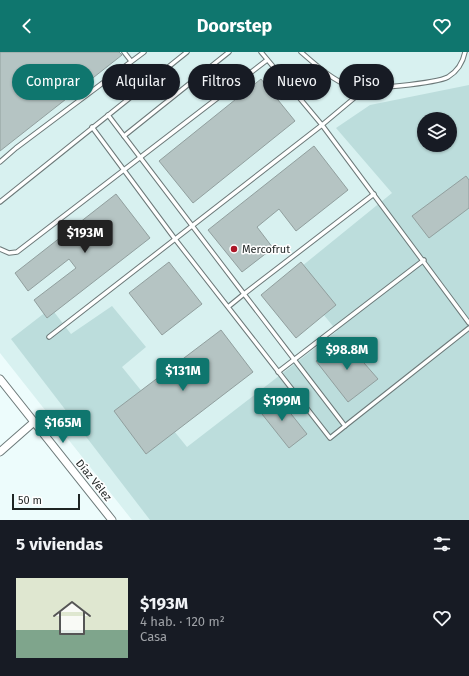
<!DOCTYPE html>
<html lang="es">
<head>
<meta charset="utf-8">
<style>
  :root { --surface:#171b24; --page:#242831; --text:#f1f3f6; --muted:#9ea1a6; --accent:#0f766e }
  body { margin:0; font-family:"Fira Sans",sans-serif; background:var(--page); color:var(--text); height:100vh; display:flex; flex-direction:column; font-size:15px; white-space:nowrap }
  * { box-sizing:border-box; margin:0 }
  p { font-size:13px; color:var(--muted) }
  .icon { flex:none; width:22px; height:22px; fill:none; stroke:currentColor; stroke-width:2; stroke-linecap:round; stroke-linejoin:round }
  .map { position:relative; height:468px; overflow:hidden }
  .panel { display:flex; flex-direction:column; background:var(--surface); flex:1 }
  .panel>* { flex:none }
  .guide { position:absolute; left:12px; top:12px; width:445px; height:36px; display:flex; gap:8px }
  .buttons { position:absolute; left:417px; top:60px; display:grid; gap:8px }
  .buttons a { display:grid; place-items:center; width:40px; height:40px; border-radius:50%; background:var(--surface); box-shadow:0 1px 3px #0004; font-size:20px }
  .scale { position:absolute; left:12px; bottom:10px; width:68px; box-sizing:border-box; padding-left:4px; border:2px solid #1f2524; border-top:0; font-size:11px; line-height:14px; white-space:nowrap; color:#1f2524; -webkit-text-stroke:3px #fff; paint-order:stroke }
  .price { position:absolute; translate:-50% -34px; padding:0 9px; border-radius:4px; background:var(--accent); color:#fff; font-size:13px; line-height:26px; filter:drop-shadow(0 1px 2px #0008) }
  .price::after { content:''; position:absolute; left:50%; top:24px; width:12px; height:9px; margin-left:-6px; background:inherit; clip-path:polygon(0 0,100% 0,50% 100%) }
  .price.current { background:#222; color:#fff }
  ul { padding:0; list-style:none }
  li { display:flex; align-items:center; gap:12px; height:100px; padding:0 16px }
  li span { display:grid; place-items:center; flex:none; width:112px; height:80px; border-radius:0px; color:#555 }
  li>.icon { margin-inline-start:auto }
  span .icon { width:48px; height:48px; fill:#fffc; stroke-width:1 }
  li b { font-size:17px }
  h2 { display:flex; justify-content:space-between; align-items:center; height:48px; padding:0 16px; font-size:17px }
  .tag { padding:0 14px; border-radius:18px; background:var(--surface); box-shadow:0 1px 3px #0004; font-size:14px; line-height:36px }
  .tag.current { background:var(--accent); color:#fff }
  header { display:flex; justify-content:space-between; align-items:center; height:52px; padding:0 16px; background:var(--accent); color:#fff; font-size:18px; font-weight:700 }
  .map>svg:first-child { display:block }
</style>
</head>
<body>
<header><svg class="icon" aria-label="back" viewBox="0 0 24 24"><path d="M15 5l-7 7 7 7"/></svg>Doorstep<svg class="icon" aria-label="heart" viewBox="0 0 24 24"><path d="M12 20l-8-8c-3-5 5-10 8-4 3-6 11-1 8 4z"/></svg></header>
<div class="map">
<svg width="469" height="468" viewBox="0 0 469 468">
  <rect width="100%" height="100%" fill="#edfcfc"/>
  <path fill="#d8f1f0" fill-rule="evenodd" d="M0 0H469V468H132L0 301ZM424 67H450V93H424Z"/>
  <path fill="#bcdddc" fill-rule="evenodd" d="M469 33V468H150L11 287 51 256 71 282 112 254 146 295 122 315 187 395 337 279 291 223 392 141 336 76 370 53ZM424 67H450V93H424Z"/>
  <g fill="#b5c4c3" stroke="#919f9e">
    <polygon points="0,0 119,0 122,3 0,99"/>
    <polygon points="261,27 295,69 193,151 159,109"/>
    <polygon points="314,94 348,138 296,179 279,157 257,175 273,196 242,220 208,178"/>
    <polygon points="466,124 469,128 469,156 429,186 412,164"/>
    <polygon points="116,142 150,186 47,266 34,248 76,216 69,207 28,239 15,221"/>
    <polygon points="169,210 202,252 162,283 129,241"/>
    <polygon points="301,210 336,253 296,286 261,243"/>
    <polygon points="221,278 253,320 146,402 114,359"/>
    <polygon points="344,288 378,327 348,350 316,309"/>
    <polygon points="276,343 307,382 289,396 258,357"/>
  </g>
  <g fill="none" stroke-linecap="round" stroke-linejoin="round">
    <defs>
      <g id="service">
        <polyline points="124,0 131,9"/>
        <path d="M301 0C316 13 332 28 351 35 364 39 437 31 448 25 458 19 463 10 465 0"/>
        <polyline points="365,37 322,73 469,271"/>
        <polyline points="108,63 244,242 374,142"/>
        <polyline points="92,75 175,187 330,386 345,374 244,242 228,255"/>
        <polyline points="124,84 229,0"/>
        <polyline points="0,110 16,96 144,0"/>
        <polyline points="0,150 187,0"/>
        <polyline points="0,197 9,201 17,200 267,8"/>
        <polyline points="49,285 322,73 261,0"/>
        <polyline points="278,320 424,208"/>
        <polyline points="345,374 469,276"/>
      </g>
      <g id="minor">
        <polyline points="0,327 112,468"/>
        <polyline points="0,400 34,370"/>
      </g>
    </defs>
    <use href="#service" stroke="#6c7979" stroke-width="5.5"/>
    <use href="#minor" stroke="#6c7979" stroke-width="9"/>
    <use href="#service" stroke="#fff" stroke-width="3.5"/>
    <use href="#minor" stroke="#fff" stroke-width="7"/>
  </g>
  <circle fill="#ac1728" stroke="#fff" stroke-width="1.5" cx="234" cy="197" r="4"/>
  <g text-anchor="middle" stroke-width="3" stroke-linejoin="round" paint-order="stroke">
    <g font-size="11" fill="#1f2524" stroke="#fff" text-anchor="start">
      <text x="242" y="201">Mercofrut</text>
    </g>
    <g font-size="11" fill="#1f2524" stroke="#fff">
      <text transform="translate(94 428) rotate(51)" y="4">Díaz Vélez</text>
    </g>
  </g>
</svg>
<div class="buttons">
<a><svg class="icon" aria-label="layers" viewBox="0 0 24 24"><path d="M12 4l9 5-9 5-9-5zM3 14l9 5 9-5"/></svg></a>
</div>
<div class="scale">50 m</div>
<b class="price current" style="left:85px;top:202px">$193M</b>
<b class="price" style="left:347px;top:319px">$98.8M</b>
<b class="price" style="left:183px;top:340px">$131M</b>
<b class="price" style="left:282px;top:370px">$199M</b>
<b class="price" style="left:63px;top:392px">$165M</b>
<div class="guide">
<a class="tag current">Comprar</a>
<a class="tag">Alquilar</a>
<a class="tag">Filtros</a>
<a class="tag">Nuevo</a>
<a class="tag">Piso</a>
</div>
</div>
<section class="panel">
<h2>5 viviendas<svg class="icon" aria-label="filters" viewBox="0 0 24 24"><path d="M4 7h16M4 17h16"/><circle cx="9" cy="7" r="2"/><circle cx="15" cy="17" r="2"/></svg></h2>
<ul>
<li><span style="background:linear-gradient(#dfe7d0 65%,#7fa58c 0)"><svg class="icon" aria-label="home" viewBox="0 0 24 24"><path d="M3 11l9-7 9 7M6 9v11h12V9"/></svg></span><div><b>$193M</b><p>4 hab. · 120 m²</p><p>Casa</p></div><svg class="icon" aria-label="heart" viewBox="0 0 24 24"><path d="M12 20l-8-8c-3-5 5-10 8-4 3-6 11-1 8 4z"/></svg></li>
</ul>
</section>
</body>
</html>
